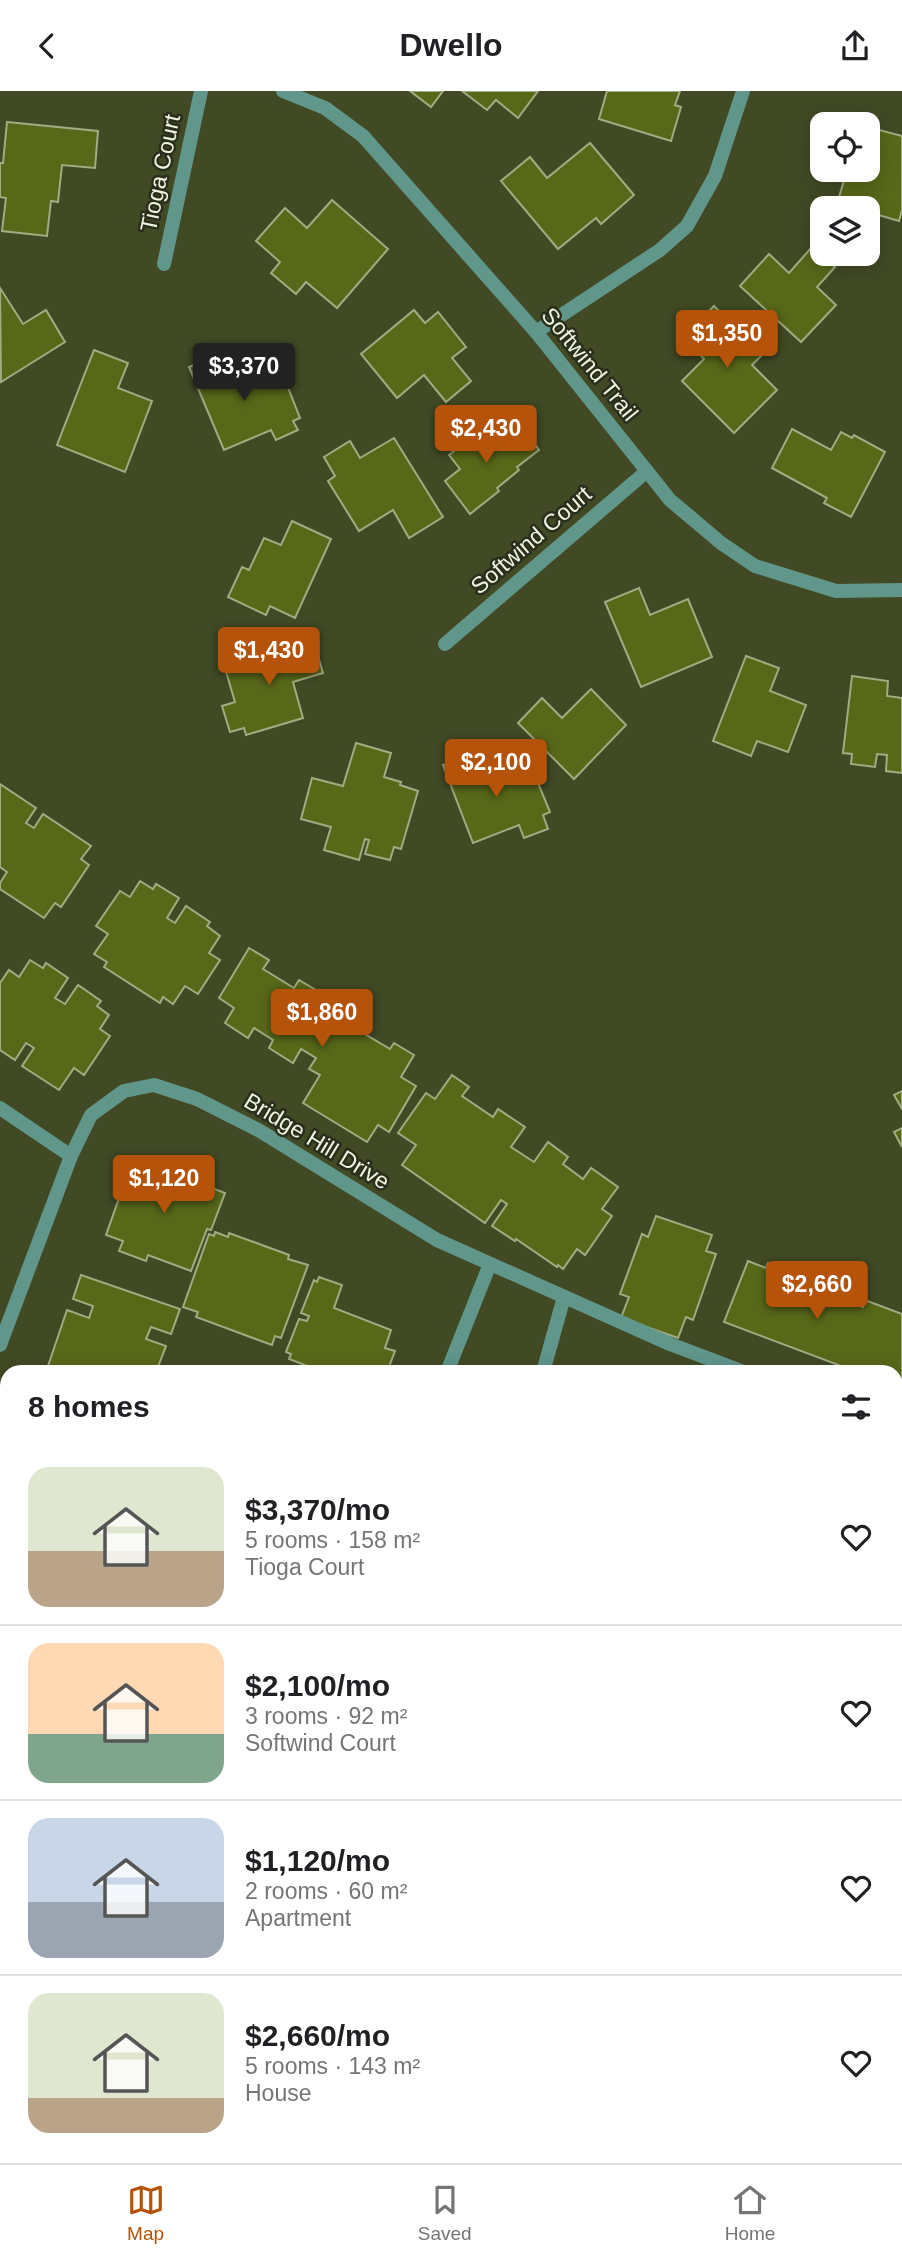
<!DOCTYPE html>
<html lang="en">
<head>
<meta charset="utf-8">
<style>
  :root { --surface:#fff; --page:#f2f2f2; --text:#202124; --muted:#757577; --line:#e0e0e0; --accent:#b45309 }
  body { margin:0; font-family:Arial,sans-serif; background:var(--page); color:var(--text); height:100vh; display:flex; flex-direction:column; font-size:26px; white-space:nowrap }
  * { box-sizing:border-box; margin:0 }
  p { font-size:23px; color:var(--muted) }
  .icon { flex:none; width:38px; height:38px; fill:none; stroke:currentColor; stroke-width:2; stroke-linecap:round; stroke-linejoin:round }
  .map { position:relative; flex:1; overflow:hidden }
  .details { position:absolute; left:0px; top:1274px; width:903px; height:798px; display:flex; flex-direction:column; background:var(--surface); border-radius:21px 21px 0 0; box-shadow:0 4px 18px #0003 }
  .details>* { flex:none }
  .buttons { position:absolute; left:810px; top:21px; display:grid; gap:14px }
  .buttons a { display:grid; place-items:center; width:70px; height:70px; border-radius:14px; background:var(--surface); box-shadow:0 4px 18px #0003; font-size:35px }
  .price { position:absolute; translate:-50% -60px; padding:0 16px; border-radius:7px; background:var(--accent); color:#fff; font-size:23px; line-height:46px; filter:drop-shadow(0 2px 4px #0008) }
  .price::after { content:''; position:absolute; left:50%; top:42px; width:21px; height:16px; margin-left:-10px; background:inherit; clip-path:polygon(0 0,100% 0,50% 100%) }
  .price.current { background:#222; color:#fff }
  ul { padding:0; list-style:none }
  li { display:flex; align-items:center; gap:21px; height:175px; padding:0 28px }
  li+li { border-top:2px solid var(--line) }
  li span { display:grid; place-items:center; flex:none; width:196px; height:140px; border-radius:21px; color:#555 }
  li>.icon { margin-inline-start:auto }
  span .icon { width:84px; height:84px; fill:#fffc; stroke-width:1 }
  li b { font-size:30px }
  h2 { display:flex; justify-content:space-between; align-items:center; height:84px; padding:0 28px; font-size:30px }
  header { display:flex; justify-content:space-between; align-items:center; height:91px; padding:0 28px; background:var(--surface); font-size:32px; font-weight:800 }
  .tabs { display:flex; justify-content:space-around; align-items:center; height:98px; border-top:2px solid var(--line); background:var(--surface); font-size:19px; color:var(--muted) }
  .tabs a { display:grid; justify-items:center; gap:4px }
  .tabs .current { color:var(--accent) }
  .map>svg:first-child { display:block }
</style>
</head>
<body>
<header><svg class="icon" aria-label="back" viewBox="0 0 24 24"><path d="M15 5l-7 7 7 7"/></svg>Dwello<svg class="icon" aria-label="share" viewBox="0 0 24 24"><path d="M12 15V3M7 8l5-5 5 5M5 13v7h14v-7"/></svg></header>
<div class="map">
<svg width="902" height="2072" viewBox="0 0 902 2072">
  <rect width="100%" height="100%" fill="#414a24"/>
  <g fill="#586819" stroke="#a0ac82" stroke-width="2">
    <polygon points="410,0 443,0 431,16"/>
    <polygon points="462,0 538,0 518,27 496,9 487,19"/>
    <polygon points="607,0 680,0 675,14 681,16 671,50 599,28"/>
    <polygon points="825,25 857,33 823,33"/>
    <polygon points="7,31 98,40 95,77 62,74 58,111 51,110 47,145 2,140 6,107 0,106 0,72 3,72"/>
    <polygon points="822,36 822,61 816,60"/>
    <polygon points="868,36 902,45 902,119 899,130 868,121 868,117 852,117 837,113 847,79 868,79"/>
    <polygon points="590,52 634,104 601,133 596,127 558,158 501,90 530,66 547,87"/>
    <polygon points="332,109 388,158 337,217 306,191 296,203 271,182 280,171 256,150 285,117 307,137"/>
    <polygon points="812,156 835,176 817,196 836,214 801,251 740,195 769,163 789,182"/>
    <polygon points="0,197 23,233 46,219 65,251 1,291"/>
    <polygon points="714,215 734,235 737,231 766,260 752,274 777,299 734,342 682,290 704,268 683,246"/>
    <polygon points="414,219 425,232 438,221 466,256 452,267 471,290 446,311 424,284 397,307 361,263"/>
    <polygon points="94,259 128,272 118,297 152,310 125,381 57,354"/>
    <polygon points="223,261 238,297 281,279 300,327 293,330 298,339 276,349 271,339 224,359 189,276"/>
    <polygon points="474,334 493,358 522,336 539,359 517,376 519,379 497,397 499,400 470,423 445,390 460,378 449,364 458,357 453,351"/>
    <polygon points="792,338 831,359 841,341 852,347 854,344 885,361 851,426 824,412 827,407 772,377"/>
    <polygon points="394,347 443,426 409,447 393,419 359,440 328,390 335,385 324,366 350,350 360,367"/>
    <polygon points="292,430 331,448 295,527 270,515 266,524 228,506 242,476 249,479 264,447 281,454"/>
    <polygon points="639,497 650,524 688,508 712,566 641,596 605,511"/>
    <polygon points="313,548 323,582 293,591 303,627 246,644 244,637 230,641 222,615 235,611 224,574"/>
    <polygon points="746,565 779,577 770,600 806,614 788,661 757,650 751,665 713,650"/>
    <polygon points="852,585 888,590 887,605 902,607 902,682 886,680 887,664 877,663 875,676 851,673 852,663 843,662"/>
    <polygon points="591,598 626,634 574,688 518,632 542,607 562,627"/>
    <polygon points="356,652 391,662 384,686 401,691 400,694 418,700 401,758 394,756 390,769 365,763 369,749 365,748 359,769 324,759 331,736 301,728 312,687 343,695"/>
    <polygon points="477,660 490,691 531,675 550,721 543,724 548,738 524,747 519,734 473,752 443,674"/>
    <polygon points="0,693 36,717 26,732 34,737 43,723 91,755 81,768 89,774 61,816 55,812 44,827 0,798 0,792 7,781 0,776"/>
    <polygon points="140,790 153,798 156,793 179,807 167,827 175,832 186,815 210,831 207,835 220,845 209,862 220,869 198,903 185,895 173,913 163,906 160,912 104,876 107,871 94,863 108,843 96,835 120,800 130,806"/>
    <polygon points="249,857 269,869 263,878 294,897 299,889 321,902 308,923 336,940 348,921 369,935 365,943 390,958 394,952 414,964 401,986 416,995 389,1041 378,1034 367,1051 303,1012 320,984 309,978 316,967 301,958 293,972 269,957 273,949 254,937 248,947 225,932 234,917 219,907"/>
    <polygon points="30,869 43,877 46,872 68,887 55,907 65,913 78,894 101,910 97,915 109,924 100,938 110,945 84,984 74,977 59,999 22,975 34,957 26,952 15,969 0,959 0,892 9,879 19,886"/>
    <polygon points="452,984 469,996 462,1005 493,1026 498,1018 525,1036 511,1056 534,1071 548,1051 568,1066 563,1073 583,1088 591,1077 618,1096 602,1118 612,1125 585,1164 577,1158 563,1178 558,1174 557,1176 516,1148 515,1150 492,1135 507,1113 501,1109 485,1132 402,1074 416,1054 398,1042 426,1002 435,1008"/>
    <polygon points="902,1000 902,1018 894,1004"/>
    <polygon points="902,1037 902,1056 894,1041"/>
    <polygon points="151,1069 176,1078 170,1095 181,1099 186,1084 210,1093 209,1096 225,1102 211,1139 207,1138 191,1180 148,1164 146,1170 119,1160 123,1150 106,1144 132,1071 148,1077"/>
    <polygon points="656,1125 712,1144 706,1160 716,1163 693,1229 686,1226 678,1247 621,1227 629,1206 620,1203 642,1143 648,1146"/>
    <polygon points="215,1141 228,1146 229,1142 289,1164 288,1168 308,1174 281,1247 275,1245 272,1254 196,1226 198,1221 183,1216 209,1143 214,1145"/>
    <polygon points="748,1170 766,1177 768,1172 826,1194 823,1201 863,1216 865,1209 902,1223 902,1298 896,1296 896,1281 857,1281 724,1231"/>
    <polygon points="81,1184 180,1218 171,1243 151,1236 146,1248 166,1255 156,1281 66,1281 48,1275 67,1219 89,1227 93,1215 73,1208"/>
    <polygon points="319,1186 342,1194 334,1217 391,1239 385,1257 395,1260 387,1281 323,1281 289,1268 291,1263 286,1261 299,1228 307,1230 309,1225 301,1222 314,1189 317,1191"/>
    <polygon points="1,1411 7,1413 7,1511 0,1508 0,1481 4,1472 0,1471"/>
    <polygon points="902,1456 902,1479 896,1477"/>
    <polygon points="0,1531 7,1534 7,1624 0,1621"/>
    <polygon points="7,1625 7,1647 0,1645"/>
    <polygon points="423,2065 852,2065 859,2072 429,2072"/>
  </g>
  <g fill="none" stroke-linecap="round" stroke-linejoin="round">
    <g stroke="#61968b" stroke-width="14">
      <polyline points="0,1017 71,1065"/>
      <polyline points="0,1254 71,1065 91,1024 124,1000 154,994 197,1008 260,1040 437,1149 670,1253 744,1281"/>
      <polyline points="447,1281 490,1173"/>
      <polyline points="543,1281 564,1206"/>
      <polyline points="896,1339 902,1341"/>
      <polyline points="896,1390 902,1354"/>
      <polyline points="896,1634 902,1635"/>
      <polyline points="0,1888 7,1890"/>
      <polyline points="896,2030 902,2036"/>
      <polyline points="0,2044 7,2025"/>
      <polyline points="342,2065 348,2072"/>
      <polyline points="65,2072 68,2065"/>
    </g>
    <g stroke="#61968b" stroke-width="14">
      <polyline points="283,0 325,17 363,45 536,241 670,409 721,452 755,475 836,500 902,499"/>
      <polyline points="164,173 201,0"/>
      <polyline points="536,241 660,159 687,135 715,85 743,0"/>
      <polyline points="445,553 647,380"/>
    </g>
    <g stroke="#61968b" stroke-width="14">
      <polyline points="896,1741 902,1742"/>
      <polyline points="0,1749 7,1749"/>
    </g>
  </g>
  <g text-anchor="middle" stroke-width="5" stroke-linejoin="round" paint-order="stroke">
    <g font-size="23" fill="#eef4de" stroke="#2a2e1d">
      <text transform="translate(160 82) rotate(-78)" y="8">Tioga Court</text>
      <text transform="translate(590 273) rotate(51)" y="8">Softwind Trail</text>
      <text transform="translate(531 449) rotate(-41)" y="8">Softwind Court</text>
      <text transform="translate(317 1050) rotate(31)" y="8">Bridge Hill Drive</text>
    </g>
  </g>
</svg>
<div class="buttons">
<a><svg class="icon" aria-label="locate" viewBox="0 0 24 24"><circle cx="12" cy="12" r="6"/><path d="M12 2v4M12 18v4M2 12h4M18 12h4"/></svg></a>
<a><svg class="icon" aria-label="layers" viewBox="0 0 24 24"><path d="M12 4l9 5-9 5-9-5zM3 14l9 5 9-5"/></svg></a>
</div>
<b class="price" style="left:727px;top:279px">$1,350</b>
<b class="price current" style="left:244px;top:312px">$3,370</b>
<b class="price" style="left:486px;top:374px">$2,430</b>
<b class="price" style="left:269px;top:596px">$1,430</b>
<b class="price" style="left:496px;top:708px">$2,100</b>
<b class="price" style="left:322px;top:958px">$1,860</b>
<b class="price" style="left:164px;top:1124px">$1,120</b>
<b class="price" style="left:817px;top:1230px">$2,660</b>
<section class="details">
<h2>8 homes<svg class="icon" aria-label="filters" viewBox="0 0 24 24"><path d="M4 7h16M4 17h16"/><circle cx="9" cy="7" r="2"/><circle cx="15" cy="17" r="2"/></svg></h2>
<ul>
<li><span style="background:linear-gradient(#dfe7d0 60%,#b9a48a 0)"><svg class="icon" aria-label="home" viewBox="0 0 24 24"><path d="M3 11l9-7 9 7M6 9v11h12V9"/></svg></span><div><b>$3,370/mo</b><p>5 rooms · 158 m²</p><p>Tioga Court</p></div><svg class="icon" aria-label="heart" viewBox="0 0 24 24"><path d="M12 20l-8-8c-3-5 5-10 8-4 3-6 11-1 8 4z"/></svg></li>
<li><span style="background:linear-gradient(#ffd9b3 65%,#7fa58c 0)"><svg class="icon" aria-label="home" viewBox="0 0 24 24"><path d="M3 11l9-7 9 7M6 9v11h12V9"/></svg></span><div><b>$2,100/mo</b><p>3 rooms · 92 m²</p><p>Softwind Court</p></div><svg class="icon" aria-label="heart" viewBox="0 0 24 24"><path d="M12 20l-8-8c-3-5 5-10 8-4 3-6 11-1 8 4z"/></svg></li>
<li><span style="background:linear-gradient(#c9d6e8 60%,#9aa5b1 0)"><svg class="icon" aria-label="home" viewBox="0 0 24 24"><path d="M3 11l9-7 9 7M6 9v11h12V9"/></svg></span><div><b>$1,120/mo</b><p>2 rooms · 60 m²</p><p>Apartment</p></div><svg class="icon" aria-label="heart" viewBox="0 0 24 24"><path d="M12 20l-8-8c-3-5 5-10 8-4 3-6 11-1 8 4z"/></svg></li>
<li><span style="background:linear-gradient(#dfe7d0 75%,#b9a48a 0)"><svg class="icon" aria-label="home" viewBox="0 0 24 24"><path d="M3 11l9-7 9 7M6 9v11h12V9"/></svg></span><div><b>$2,660/mo</b><p>5 rooms · 143 m²</p><p>House</p></div><svg class="icon" aria-label="heart" viewBox="0 0 24 24"><path d="M12 20l-8-8c-3-5 5-10 8-4 3-6 11-1 8 4z"/></svg></li>
</ul>
</section>
</div>
<nav class="tabs">
<a class="current"><svg class="icon" aria-label="map" viewBox="0 0 24 24"><path d="M3 6l6-2 6 2 6-2v14l-6 2-6-2-6 2zM9 4v14M15 6v14"/></svg>Map</a>
<a><svg class="icon" aria-label="saved" viewBox="0 0 24 24"><path d="M7 4h10v16l-5-4-5 4z"/></svg>Saved</a>
<a><svg class="icon" aria-label="home" viewBox="0 0 24 24"><path d="M3 11l9-7 9 7M6 9v11h12V9"/></svg>Home</a>
</nav>
</body>
</html>
